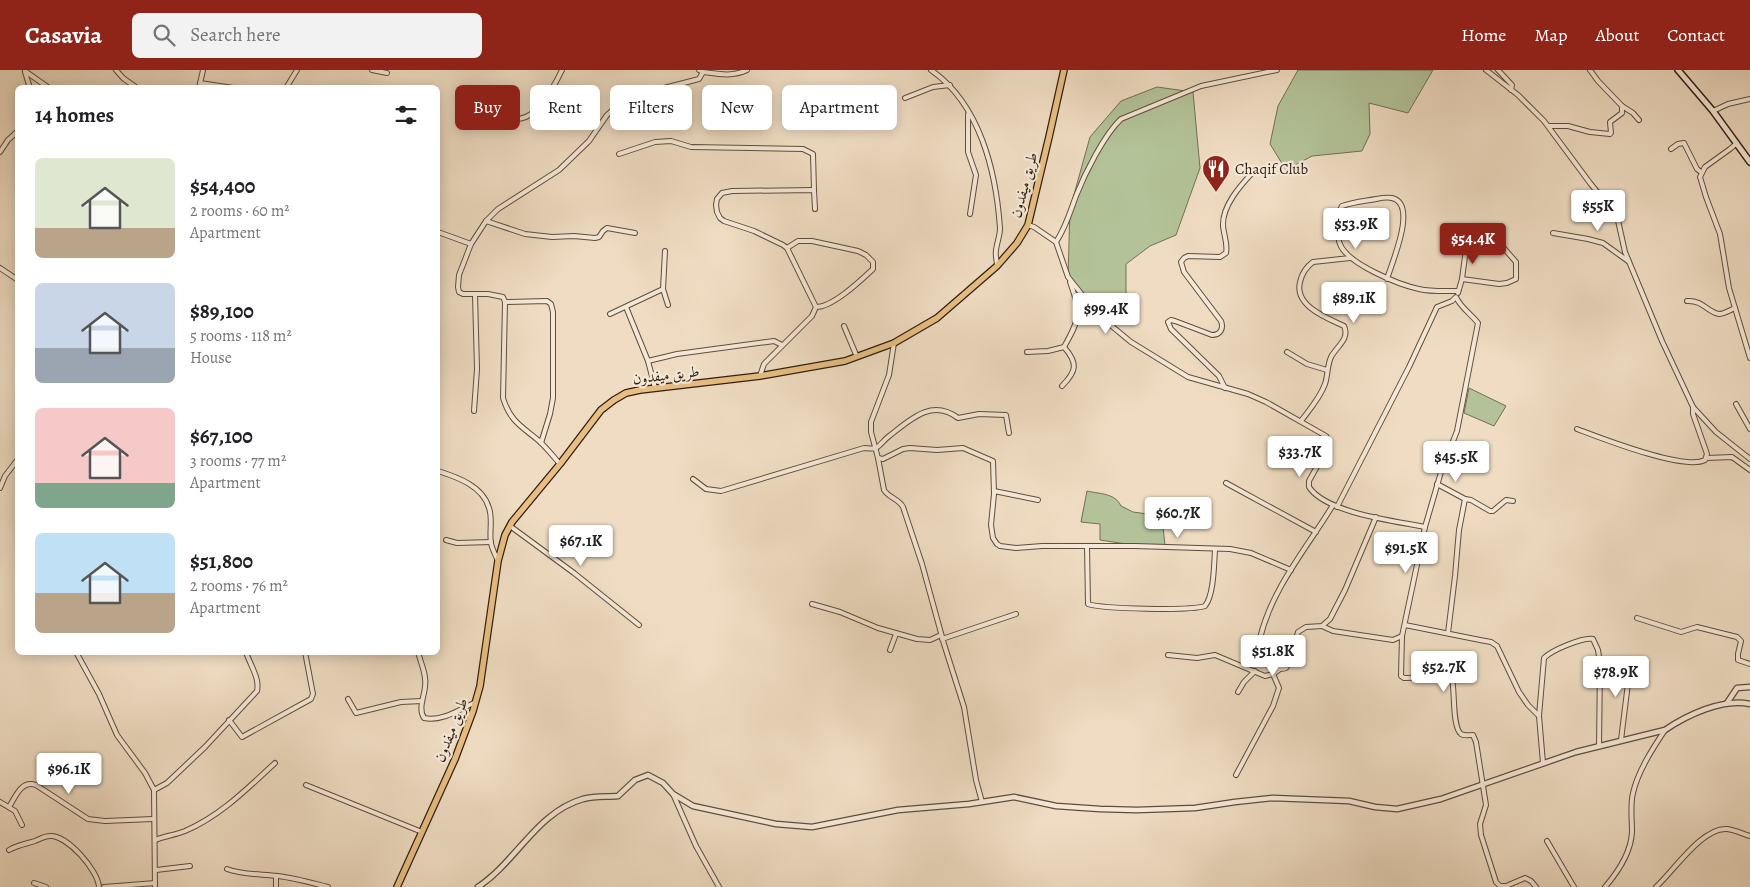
<!DOCTYPE html>
<html lang="en">
<head>
<meta charset="utf-8">
<style>
  :root { --surface:#fff; --page:#f2f2f2; --text:#202124; --muted:#757577; --accent:#8f2418 }
  body { margin:0; font-family:Alegreya,Amiri,serif; background:var(--page); color:var(--text); height:100vh; display:flex; flex-direction:column; font-size:19px; white-space:nowrap }
  * { box-sizing:border-box; margin:0 }
  p { font-size:16px; color:var(--muted) }
  .icon { flex:none; width:28px; height:28px; fill:none; stroke:currentColor; stroke-width:2; stroke-linecap:round; stroke-linejoin:round }
  .map { position:relative; flex:1; overflow:hidden }
  .panel { position:absolute; left:15px; top:15px; width:425px; height:570px; display:flex; flex-direction:column; background:var(--surface); border-radius:8px; box-shadow:0 2px 12px #0003 }
  .panel>* { flex:none }
  .hud { position:absolute; left:455px; top:15px; width:475px; height:45px; display:flex; gap:10px }
  .price { position:absolute; translate:-50% -42px; padding:0 11px; border-radius:5px; background:#fff; color:#222; font-size:16px; line-height:32px; filter:drop-shadow(0 1px 2px #0008) }
  .price::after { content:''; position:absolute; left:50%; top:30px; width:15px; height:11px; margin-left:-8px; background:inherit; clip-path:polygon(0 0,100% 0,50% 100%) }
  .price.on { background:var(--accent); color:#fff }
  ul { padding:0; list-style:none }
  li { display:flex; align-items:center; gap:15px; height:125px; padding:0 20px }
  li span { display:grid; place-items:center; flex:none; width:140px; height:100px; border-radius:8px; color:#555 }
  li>.icon { margin-inline-start:auto }
  span .icon { width:60px; height:60px; fill:#fffc; stroke-width:1 }
  li b { font-size:21px }
  h2 { display:flex; justify-content:space-between; align-items:center; height:60px; padding:0 20px; font-size:21px }
  .pill { padding:0 18px; border-radius:8px; background:var(--surface); box-shadow:0 2px 12px #0003; font-size:18px; line-height:45px }
  .pill.on { background:var(--accent); color:#fff }
  header { display:flex; align-items:center; gap:30px; box-sizing:border-box; height:70px; padding:0 25px; background:var(--accent); color:#fff }
  header strong { font-size:24px }
  nav { display:flex; gap:28px; margin-inline-start:auto; font-size:18px }
  .search { width:350px; height:45px; background:var(--page); display:flex; align-items:center; gap:12px; box-sizing:border-box; padding:0 18px; border-radius:8px; color:var(--muted); font-size:19px }
  .map>svg:first-child { display:block }
</style>
</head>
<body>
<header>
<strong>Casavia</strong>
<div class="search"><svg class="icon" aria-label="search" viewBox="0 0 24 24"><circle cx="10" cy="10" r="6"/><path d="M15 15l6 6"/></svg>Search here</div>
<nav><a>Home</a><a>Map</a><a>About</a><a>Contact</a></nav>
</header>
<div class="map">
<svg width="1750" height="817" viewBox="0 0 1750 817">
  <rect width="100%" height="100%" fill="#efdcc2"/>
  <filter id="stains"><feTurbulence type="fractalNoise" baseFrequency=".004" numOctaves="4"/><feColorMatrix values="0 0 0 0 .2 0 0 0 0 .09 0 0 0 0 .02 0 0 0 .5 -.17"/></filter>
  <radialGradient id="worn" r=".72"><stop offset=".6" stop-color="#630" stop-opacity="0"/><stop offset="1" stop-color="#630" stop-opacity=".3"/></radialGradient>
  <g fill="#b3c298" stroke="#717054">
    <polygon points="1298,0 1433,0 1408,43 1369,33 1370,64 1362,81 1312,86 1286,100 1270,74 1278,36"/>
    <polygon points="1157,17 1193,22 1200,98 1176,165 1150,176 1126,194 1126,228 1113,259 1068,207 1070,139 1090,67 1121,31"/>
    <polygon points="1469,318 1506,336 1494,356 1464,343"/>
    <path d="M1087 421C1100 424 1115 423 1121 436L1133 442 1162 446 1165 476 1133 475 1100 470V454L1081 452Z"/>
  </g>
  <g fill="none" stroke-linecap="round" stroke-linejoin="round">
    <defs>
      <g id="minor">
        <polyline points="116,0 123,8 137,18"/>
        <polyline points="372,0 387,3"/>
        <path d="M931 0C980 34 996 101 1000 158 1000 166 997 172 996 180 995 185 997 191 997 196"/>
        <polyline points="1486,0 1518,25 1544,51 1590,113 1617,146 1625,182 1662,271 1693,337 1716,362 1750,389"/>
        <polyline points="1498,0 1512,15 1511,20"/>
        <polyline points="25,1 49,18"/>
        <polyline points="25,2 30,18"/>
        <path d="M703 2C718 4 733 7 747 0"/>
        <polyline points="200,13 233,18"/>
        <polyline points="199,18 203,0"/>
        <polyline points="286,18 297,0"/>
        <path d="M474 23C517 70 539 48 562 0"/>
        <polyline points="905,28 933,17 950,15"/>
        <polyline points="1622,36 1633,43 1639,50"/>
        <polyline points="1713,41 1728,34 1750,29"/>
        <polyline points="968,44 968,82 976,105 970,144"/>
        <polyline points="1549,56 1568,56 1590,62 1610,64 1611,63 1610,52 1622,43 1622,36 1598,11 1590,0"/>
        <polyline points="1737,73 1730,79 1705,97 1700,107 1706,127 1720,164 1729,218 1750,288"/>
        <polyline points="1671,79 1678,74 1684,73 1697,99 1701,102"/>
        <polyline points="0,82 8,70 18,61"/>
        <polyline points="619,84 655,72 671,71 691,77 803,79 813,84 814,120"/>
        <polyline points="486,151 525,164 552,167 574,166 595,168 599,167 603,161 607,158 635,163"/>
        <path d="M1028 155 1034 157 1056 172 1068 207 1096 242 1114 258 1131 272 1188 307 1248 324 1266 332 1326 366 1328 369 1329 375 1309 411V417C1326 443 1395 451 1425 457"/>
        <polyline points="438,162 471,174"/>
        <polyline points="1553,163 1588,169 1603,173 1628,191"/>
        <path d="M1056 172C1066 157 1070 142 1076 126 1085 103 1104 65 1121 49L1201 16 1277 0"/>
        <path d="M787 178 798 171H812L858 181 866 185 873 192V199C860 211 833 237 816 237"/>
        <polyline points="0,198 18,210"/>
        <path d="M1387 209C1392 192 1418 134 1392 128 1387 127 1381 128 1376 129 1365 131 1353 132 1342 136 1337 143 1338 151 1338 159 1338 164 1338 170 1340 174 1347 194 1400 215 1419 219 1432 222 1446 221 1458 221"/>
        <polyline points="1462,209 1466,179"/>
        <polyline points="663,219 668,235"/>
        <polyline points="1458,223 1462,209 1499,214 1507,213 1516,209 1516,192 1488,160"/>
        <path d="M1687 231C1703 230 1707 242 1719 244 1724 244 1730 240 1735 238"/>
        <polyline points="505,232 547,231 551,234 553,242 553,328 550,344 541,373"/>
        <polyline points="626,237 648,291 655,318"/>
        <polyline points="610,244 663,219 665,181"/>
        <polyline points="844,256 857,287"/>
        <path d="M894 273 889 305 871 352V362L878 388 884 420C889 428 899 429 903 437L922 494 944 574 964 637 976 710 982 732"/>
        <path d="M1027 282 1048 281 1064 277C1081 247 1081 243 1070 212"/>
        <polyline points="1287,282 1307,294 1327,300"/>
        <polyline points="648,291 677,284 774,271 782,275"/>
        <polyline points="760,306 764,294 812,246 816,237 787,178 783,175 754,161 724,151 720,148 717,142 716,135 717,129 722,123 732,121 814,120 815,139"/>
        <path d="M1062 316C1077 301 1078 293 1064 277"/>
        <path d="M1225 318 1219 306 1171 259 1168 252 1171 250 1175 251 1212 265C1220 265 1224 259 1221 251L1184 202 1181 192 1184 188 1188 186 1220 187 1226 183C1228 174 1224 166 1223 156 1222 136 1240 116 1253 102"/>
        <polyline points="1736,334 1750,359"/>
        <polyline points="474,341 477,299 475,224"/>
        <path d="M1301 351C1310 339 1320 328 1325 314 1328 305 1327 296 1331 287 1337 276 1350 269 1344 256 1327 248 1294 236 1300 212 1302 203 1306 197 1313 192L1350 188"/>
        <path d="M1577 359C1601 368 1684 401 1705 390L1707 384 1693 344V337"/>
        <polyline points="878,388 883,389 903,379 910,378 937,380 963,378 993,391 994,424 991,455 993,468 997,474 1000,476 1016,478 1042,476 1135,476 1230,479 1251,483 1291,500"/>
        <polyline points="1707,388 1732,387 1750,400"/>
        <path d="M560 394C553 386 546 377 538 370 521 356 510 351 503 328L505 232 503 227 488 224H463L459 222 458 217 459 205 471 174 486 151 498 139 559 100 589 71 607 45 615 38 664 18 699 9 703 2 699 0"/>
        <path d="M438 401C457 407 483 416 489 438 493 449 489 462 491 473 492 479 496 486 498 491"/>
        <path d="M693 409 706 419 721 421 864 378C867 378 873 379 876 378 880 376 884 370 888 367 910 350 931 328 958 348L979 344 1006 345 1009 363"/>
        <polyline points="1226,413 1316,462"/>
        <polyline points="1437,414 1465,429"/>
        <polyline points="0,418 5,406 18,389"/>
        <polyline points="994,421 1038,430"/>
        <path d="M1333 435C1307 478 1272 518 1260 568 1259 576 1257 584 1260 591 1267 595 1277 601 1286 598L1289 593 1298 562 1306 557 1322 556 1330 549 1345 520 1376 447"/>
        <path d="M1337 437 1409 297 1437 237 1452 231 1456 227C1461 238 1471 244 1478 253L1457 361 1441 402 1425 457 1402 566 1401 606 1404 608 1450 607 1452 609C1455 620 1452 657 1461 664 1464 666 1469 665 1473 665L1476 672 1486 735 1480 754 1481 765 1496 812 1500 816H1506L1525 808 1531 811 1536 817"/>
        <polyline points="510,456 574,503 639,555"/>
        <polyline points="446,470 457,473 491,472"/>
        <path d="M1087 476 1088 534C1103 539 1190 541 1205 536 1214 525 1214 494 1215 480"/>
        <polyline points="812,534 840,542 878,558 917,569 930,570 941,565"/>
        <polyline points="1637,548 1681,562 1697,557 1737,567 1741,571 1738,584 1738,590 1750,594"/>
        <polyline points="1405,555 1480,570 1491,572 1497,576 1519,622 1528,635 1539,646 1543,693"/>
        <polyline points="1322,556 1333,561 1393,570 1402,566"/>
        <polyline points="1448,563 1455,506 1459,460 1465,429 1471,430 1490,441 1493,441 1506,430 1513,431"/>
        <polyline points="942,569 1016,544"/>
        <polyline points="890,580 896,564"/>
        <polyline points="76,582 99,624 117,665 145,703 154,720 155,817"/>
        <path d="M418 582C421 594 427 605 425 617 424 627 418 639 424 648 442 652 460 639 476 632"/>
        <polyline points="1168,585 1197,588 1215,585 1265,606 1273,604 1280,599"/>
        <polyline points="1238,622 1244,612 1255,601"/>
        <polyline points="348,629 356,643 401,632 422,631"/>
        <path d="M1539 646 1544 588C1552 580 1583 567 1593 569L1598 580 1600 594 1599 676"/>
        <polyline points="229,650 242,667 311,629 313,624 305,582"/>
        <polyline points="1621,670 1631,589"/>
        <polyline points="1236,705 1273,636 1279,618 1273,604"/>
        <polyline points="306,715 422,762"/>
        <path d="M154 720 167 713 205 677 257 621C260 608 250 595 246 582"/>
        <polyline points="673,724 696,776 719,817"/>
        <polyline points="0,732 15,741 22,755"/>
        <path d="M9 737C16 726 21 710 36 715L88 749 105 751 153 749"/>
        <path d="M155 770C165 766 175 765 185 761 220 746 247 719 275 693"/>
        <polyline points="1547,771 1574,817"/>
        <path d="M9 780C18 775 25 774 35 771 40 769 44 766 50 766 67 765 98 800 99 817"/>
        <path d="M227 799C243 805 260 804 278 806 295 808 312 813 328 817"/>
        <polyline points="156,800 190,796"/>
        <polyline points="34,813 46,817"/>
        <polyline points="104,817 155,813"/>
        <polyline points="276,817 276,806"/>
        <path d="M1605 817C1618 802 1631 782 1632 762 1632 748 1630 735 1633 723 1638 701 1653 678 1665 660"/>
        <path d="M1656 817C1673 802 1702 757 1727 759 1735 760 1743 764 1750 766"/>
      </g>
      <g id="tertiary">
        <polyline points="1727,633 1737,618 1750,617"/>
        <path d="M478 817C516 792 537 742 583 729 595 726 606 727 618 726L635 710 648 705 663 713 673 724 693 736 776 754 812 757 898 740 969 734 1014 727 1056 736 1100 739 1137 740 1195 738 1235 732 1273 728 1349 731 1375 737 1397 739 1441 729 1576 682 1665 660C1687 645 1723 628 1750 634"/>
      </g>
      <polyline id="secondary" points="1678,0 1713,41 1750,92"/>
      <polyline id="primary" points="397,817 455,689 473,641 480,616 498,491 505,465 512,452 560,394 601,340 614,330 626,323 640,320 760,306 845,291 894,273 937,248 997,196 1017,173 1028,155 1049,67 1064,0"/>
    </defs>
    <use href="#minor" stroke="#5f4e3c" stroke-width="6"/>
    <use href="#tertiary" stroke="#5f4e3c" stroke-width="7"/>
    <use href="#secondary" stroke="#2f1e10" stroke-width="8"/>
    <use href="#primary" stroke="#2f1e10" stroke-width="8"/>
    <use href="#minor" stroke="#f5e8d7" stroke-width="4"/>
    <use href="#tertiary" stroke="#f5e8d7" stroke-width="4.5"/>
    <use href="#secondary" stroke="#f5e8d7" stroke-width="5"/>
    <use href="#primary" stroke="#e8be81" stroke-width="5.5"/>
  </g>
  <defs>
    <symbol id="restaurant-pin" viewBox="-11 -11 22 30"><path d="M0 17L-7.5 6A9.5 9.5 0 1 1 7.5 6Z" fill="#8f2418" stroke="#f5e8d7"/><path d="M-5-6h1v4h1v-4h1v4h1v-4h1v5L-1.5 .5V6h-2V.5L-5-1ZM5-6V6H3V1.5H1.5Q1.5-4 5-6Z" fill="#fff"/></symbol>
  </defs>
  <g fill-rule="evenodd">
    <use href="#restaurant-pin" x="1200" y="83" width="32" height="43"/>
  </g>
  <g text-anchor="middle" stroke-width="4.5" stroke-linejoin="round" paint-order="stroke">
    <g font-size="15" fill="#2f1e10" stroke="#f5e8d7" text-anchor="start">
      <text x="1235" y="104">Chaqif Club</text>
    </g>
    <g font-size="15" fill="#2f1e10" stroke="#f5e8d7">
      <text transform="translate(1024 115) rotate(-75)" y="5">طريق ميفدون</text>
      <text transform="translate(666 305) rotate(-7)" y="5">طريق ميفدون</text>
      <text transform="translate(451 660) rotate(-69)" y="5">طريق ميفدون</text>
    </g>
  </g>
  <rect width="100%" height="100%" filter="url(#stains)"/>
  <rect width="100%" height="100%" fill="url(#worn)"/>
</svg>
<b class="price" style="left:1598px;top:162px">$55K</b>
<b class="price" style="left:1356px;top:180px">$53.9K</b>
<b class="price on" style="left:1473px;top:195px">$54.4K</b>
<b class="price" style="left:1354px;top:254px">$89.1K</b>
<b class="price" style="left:1106px;top:265px">$99.4K</b>
<b class="price" style="left:1300px;top:408px">$33.7K</b>
<b class="price" style="left:1456px;top:413px">$45.5K</b>
<b class="price" style="left:1178px;top:469px">$60.7K</b>
<b class="price" style="left:581px;top:497px">$67.1K</b>
<b class="price" style="left:1406px;top:504px">$91.5K</b>
<b class="price" style="left:1273px;top:607px">$51.8K</b>
<b class="price" style="left:1444px;top:623px">$52.7K</b>
<b class="price" style="left:1616px;top:628px">$78.9K</b>
<b class="price" style="left:69px;top:725px">$96.1K</b>
<div class="hud">
<a class="pill on">Buy</a>
<a class="pill">Rent</a>
<a class="pill">Filters</a>
<a class="pill">New</a>
<a class="pill">Apartment</a>
</div>
<section class="panel">
<h2>14 homes<svg class="icon" aria-label="filters" viewBox="0 0 24 24"><path d="M4 7h16M4 17h16"/><circle cx="9" cy="7" r="2"/><circle cx="15" cy="17" r="2"/></svg></h2>
<ul>
<li><span style="background:linear-gradient(#dfe7d0 70%,#b9a48a 0)"><svg class="icon" aria-label="home" viewBox="0 0 24 24"><path d="M3 11l9-7 9 7M6 9v11h12V9"/></svg></span><div><b>$54,400</b><p>2 rooms · 60 m²</p><p>Apartment</p></div></li>
<li><span style="background:linear-gradient(#c9d6e8 65%,#9aa5b1 0)"><svg class="icon" aria-label="home" viewBox="0 0 24 24"><path d="M3 11l9-7 9 7M6 9v11h12V9"/></svg></span><div><b>$89,100</b><p>5 rooms · 118 m²</p><p>House</p></div></li>
<li><span style="background:linear-gradient(#f6c9c9 75%,#7fa58c 0)"><svg class="icon" aria-label="home" viewBox="0 0 24 24"><path d="M3 11l9-7 9 7M6 9v11h12V9"/></svg></span><div><b>$67,100</b><p>3 rooms · 77 m²</p><p>Apartment</p></div></li>
<li><span style="background:linear-gradient(#bfe0f5 60%,#b9a48a 0)"><svg class="icon" aria-label="home" viewBox="0 0 24 24"><path d="M3 11l9-7 9 7M6 9v11h12V9"/></svg></span><div><b>$51,800</b><p>2 rooms · 76 m²</p><p>Apartment</p></div></li>
</ul>
</section>
</div>
</body>
</html>
